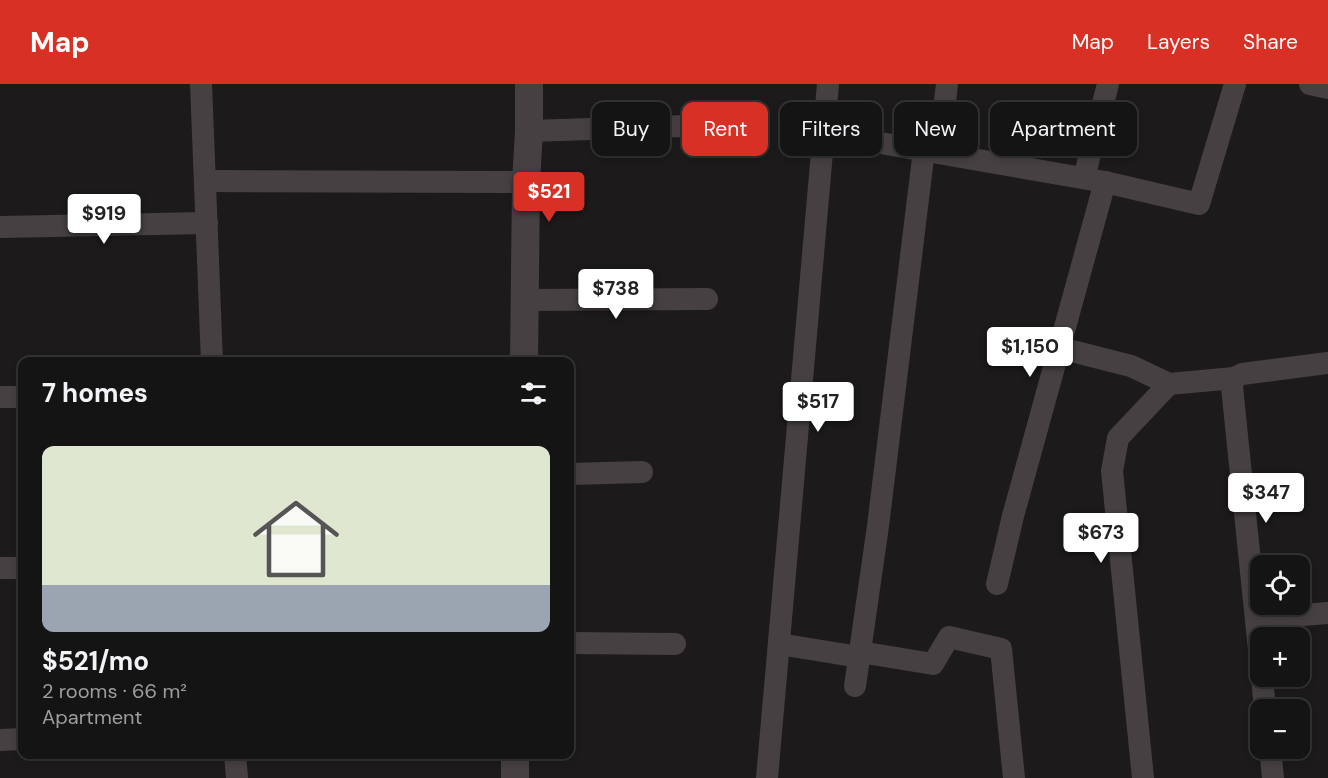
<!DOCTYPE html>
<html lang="en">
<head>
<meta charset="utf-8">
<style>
  :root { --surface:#151414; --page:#222122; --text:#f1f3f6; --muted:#9d9ea0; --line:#343334; --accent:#d93025 }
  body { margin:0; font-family:"DM Sans",sans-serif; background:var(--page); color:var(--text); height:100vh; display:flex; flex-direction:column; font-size:22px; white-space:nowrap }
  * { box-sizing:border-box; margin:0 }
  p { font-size:20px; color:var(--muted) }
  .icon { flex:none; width:33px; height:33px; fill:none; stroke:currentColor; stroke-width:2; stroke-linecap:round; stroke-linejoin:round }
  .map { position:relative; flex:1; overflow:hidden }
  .panel { position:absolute; left:18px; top:273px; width:556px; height:402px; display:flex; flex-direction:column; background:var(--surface); border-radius:12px; box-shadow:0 3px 9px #0003,0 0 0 2px var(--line) }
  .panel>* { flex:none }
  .hud { position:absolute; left:592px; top:18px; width:570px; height:54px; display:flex; gap:12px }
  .fabs { position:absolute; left:1250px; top:471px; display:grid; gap:12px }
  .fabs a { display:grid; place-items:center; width:60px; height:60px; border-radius:12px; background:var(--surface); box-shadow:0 3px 9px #0003,0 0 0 2px var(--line); font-size:30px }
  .price { position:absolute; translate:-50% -51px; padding:0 14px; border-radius:6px; background:#fff; color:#222; font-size:20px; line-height:39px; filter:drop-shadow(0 2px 3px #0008) }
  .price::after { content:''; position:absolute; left:50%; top:36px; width:18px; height:14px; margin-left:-9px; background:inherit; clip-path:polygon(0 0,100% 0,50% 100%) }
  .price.selected { background:var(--accent); color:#fff }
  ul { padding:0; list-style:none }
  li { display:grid; align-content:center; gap:12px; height:318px; padding:0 24px }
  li+li { border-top:2px solid var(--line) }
  li span { display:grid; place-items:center; height:186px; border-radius:12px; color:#555 }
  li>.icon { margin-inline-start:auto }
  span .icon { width:108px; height:108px; fill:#fffc; stroke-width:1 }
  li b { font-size:26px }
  h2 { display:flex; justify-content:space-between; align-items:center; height:72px; padding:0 24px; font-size:26px }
  .pill { padding:0 21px; border-radius:12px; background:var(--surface); box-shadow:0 3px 9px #0003,0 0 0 2px var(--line); font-size:21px; line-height:54px }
  .pill.selected { background:var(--accent); color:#fff }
  header { display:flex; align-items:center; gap:36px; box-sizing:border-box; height:84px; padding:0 30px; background:var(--accent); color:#fff }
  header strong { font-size:28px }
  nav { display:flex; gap:33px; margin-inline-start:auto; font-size:21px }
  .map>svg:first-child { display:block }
</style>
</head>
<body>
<header>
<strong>Map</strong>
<nav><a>Map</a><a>Layers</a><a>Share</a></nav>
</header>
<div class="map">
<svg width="1328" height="694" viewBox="0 0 1328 694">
  <rect width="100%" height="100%" fill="#1c1a1b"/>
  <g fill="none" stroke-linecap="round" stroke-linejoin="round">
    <g stroke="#464043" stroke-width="22">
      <polyline points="201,0 212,278"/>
      <polyline points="1310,0 1328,4"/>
      <polyline points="529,47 717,41"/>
      <polyline points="823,49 1105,98 1199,120 1235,0"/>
      <polyline points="939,68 947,0"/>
      <polyline points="1084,94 1108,0"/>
      <polyline points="205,97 526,98"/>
      <polyline points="0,143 207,139"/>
      <polyline points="525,216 707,215"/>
      <polyline points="1060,264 1131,282 1169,300 1234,294"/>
      <polyline points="0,313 22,313"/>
      <polyline points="570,390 642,388"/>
      <polyline points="0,484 22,484"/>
      <polyline points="997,500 1013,432 1105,98"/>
      <polyline points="1256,535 1328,529"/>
      <polyline points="570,559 675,560"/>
      <polyline points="779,560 859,573"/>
      <polyline points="860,568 933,580 949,553 1001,565 1014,694"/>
      <polyline points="1260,575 1232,303 1234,294 1242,290 1328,279"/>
      <polyline points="1262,592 1265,626"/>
      <polyline points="855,602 878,442 924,66"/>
      <polyline points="0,656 22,655"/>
      <polyline points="1270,664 1273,694"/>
      <polyline points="235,670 237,694"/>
      <polyline points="767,694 828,0"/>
      <polyline points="1143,694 1112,387 1118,354 1169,300"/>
    </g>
    <g stroke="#464043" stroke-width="28">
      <polyline points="524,278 526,98 529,47 529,0"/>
      <polyline points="515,694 515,670"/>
    </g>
  </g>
</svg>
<div class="fabs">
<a><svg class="icon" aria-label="locate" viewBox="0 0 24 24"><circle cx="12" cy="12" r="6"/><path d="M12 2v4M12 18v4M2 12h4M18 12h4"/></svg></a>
<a>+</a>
<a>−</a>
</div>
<b class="price selected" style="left:549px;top:139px">$521</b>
<b class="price" style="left:104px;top:161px">$919</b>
<b class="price" style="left:616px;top:236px">$738</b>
<b class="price" style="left:1030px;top:294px">$1,150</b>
<b class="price" style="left:818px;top:349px">$517</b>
<b class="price" style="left:1266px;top:440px">$347</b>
<b class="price" style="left:1101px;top:480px">$673</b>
<div class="hud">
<a class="pill">Buy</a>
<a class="pill selected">Rent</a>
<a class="pill">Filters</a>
<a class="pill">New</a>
<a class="pill">Apartment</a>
</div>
<section class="panel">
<h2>7 homes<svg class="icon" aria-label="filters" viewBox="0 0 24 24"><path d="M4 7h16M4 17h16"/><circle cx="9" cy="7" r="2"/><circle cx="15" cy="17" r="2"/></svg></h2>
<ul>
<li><span style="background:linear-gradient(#dfe7d0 75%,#9aa5b1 0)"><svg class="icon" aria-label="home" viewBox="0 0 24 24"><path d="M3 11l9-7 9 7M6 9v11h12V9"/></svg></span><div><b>$521/mo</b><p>2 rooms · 66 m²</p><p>Apartment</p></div></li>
</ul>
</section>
</div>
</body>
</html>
